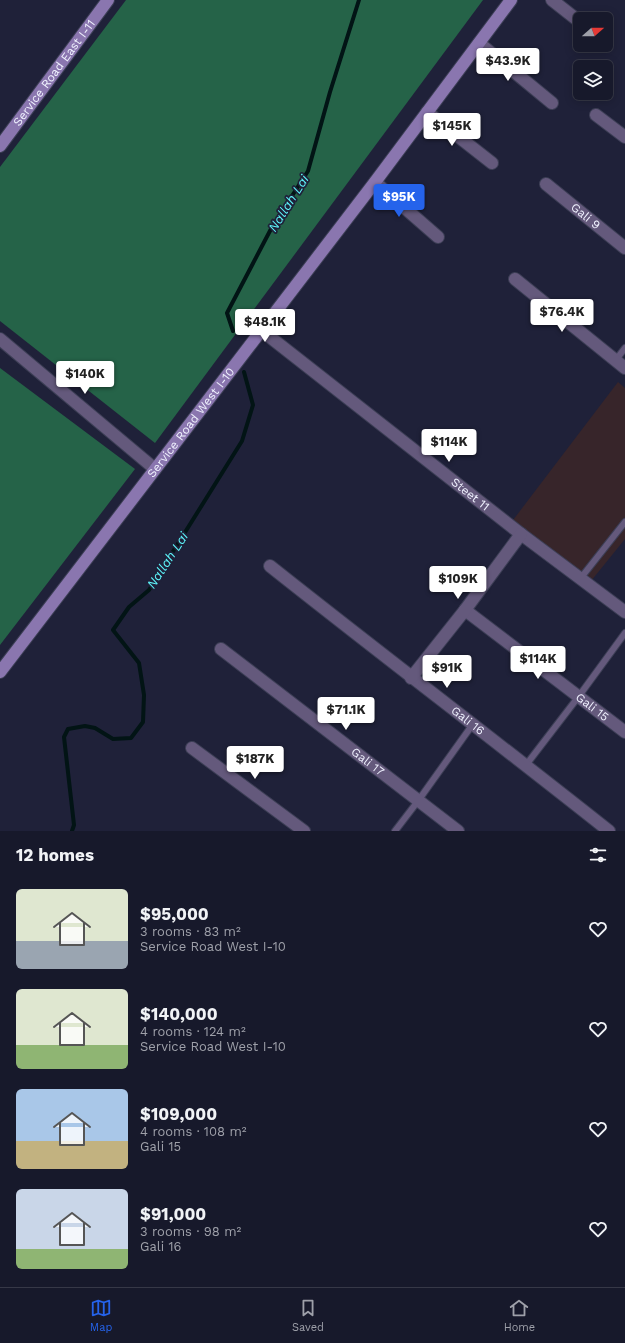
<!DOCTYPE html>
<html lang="en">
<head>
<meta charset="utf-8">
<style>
  :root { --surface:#17192b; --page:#202233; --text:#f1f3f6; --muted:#9ea0a9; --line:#363847; --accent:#2563eb }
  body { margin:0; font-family:"Work Sans",sans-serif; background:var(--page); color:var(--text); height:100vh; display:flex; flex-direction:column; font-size:15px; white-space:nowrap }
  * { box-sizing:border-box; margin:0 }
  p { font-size:13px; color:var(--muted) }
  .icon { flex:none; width:22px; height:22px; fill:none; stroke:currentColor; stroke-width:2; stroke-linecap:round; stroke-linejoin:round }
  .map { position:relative; height:831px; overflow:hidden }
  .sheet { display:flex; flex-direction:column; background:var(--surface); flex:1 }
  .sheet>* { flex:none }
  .needle { width:26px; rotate:69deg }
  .fabs { position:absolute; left:573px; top:12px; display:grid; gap:8px }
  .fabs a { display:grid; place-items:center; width:40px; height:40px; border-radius:6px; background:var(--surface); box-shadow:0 2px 10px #0003,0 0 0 1px var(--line); font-size:20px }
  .price { position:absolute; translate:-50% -34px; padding:0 9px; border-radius:4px; background:#fff; color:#222; font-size:13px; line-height:26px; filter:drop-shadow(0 1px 2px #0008) }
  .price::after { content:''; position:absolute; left:50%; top:24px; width:12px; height:9px; margin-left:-6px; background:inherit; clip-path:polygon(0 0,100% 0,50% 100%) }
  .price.current { background:var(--accent); color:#fff }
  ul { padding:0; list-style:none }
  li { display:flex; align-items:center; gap:12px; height:100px; padding:0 16px }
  li span { display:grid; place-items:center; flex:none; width:112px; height:80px; border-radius:6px; color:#555 }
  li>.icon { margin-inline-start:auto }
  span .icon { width:48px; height:48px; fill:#fffc; stroke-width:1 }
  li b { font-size:17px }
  h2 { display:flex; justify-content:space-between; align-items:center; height:48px; padding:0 16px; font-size:17px }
  .dock { display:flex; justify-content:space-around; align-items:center; height:56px; border-top:1px solid var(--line); background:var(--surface); font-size:11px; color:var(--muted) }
  .dock a { display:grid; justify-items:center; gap:2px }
  .dock .current { color:var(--accent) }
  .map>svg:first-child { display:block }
</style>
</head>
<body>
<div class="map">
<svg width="625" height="831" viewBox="0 0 625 831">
  <rect width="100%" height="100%" fill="#1f2139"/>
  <polygon fill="#37252a" points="618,382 625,388 625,539 587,586 507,528"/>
  <g fill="#256348">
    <polygon points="126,0 483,0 155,443 0,321 0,167"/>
    <polygon points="0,368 135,469 0,645"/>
  </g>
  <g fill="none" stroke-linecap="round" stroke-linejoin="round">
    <g stroke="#021415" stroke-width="4">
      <polyline points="233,331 227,313 272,227 308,171 330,92 359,0"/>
      <polyline points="72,831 74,825 64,737 68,729 85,726 95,728 113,739 131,738 143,722 144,695 139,663 113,630 129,607 149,590 242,441 253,405 244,372"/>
    </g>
    <defs>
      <g id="lane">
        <polyline points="615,361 625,348"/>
        <polyline points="580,579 625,522"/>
        <polyline points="526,765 579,696 625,633"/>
        <polyline points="395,831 418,801 473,724"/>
      </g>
      <g id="street">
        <polyline points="552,0 580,22"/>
        <polyline points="479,43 552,103"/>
        <polyline points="427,112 492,163"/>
        <polyline points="596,115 625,137"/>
        <polyline points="375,182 438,237"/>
        <path id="s1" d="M546 184 625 248"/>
        <polyline points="515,279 625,368"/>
        <path id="s2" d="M261 330 521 534 625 612"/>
        <polyline points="0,339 155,469"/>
        <path id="s3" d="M270 566C382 655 497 742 609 831"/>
        <path id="s4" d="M465 610 625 732"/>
        <path id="s5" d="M221 649 458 831"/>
        <polyline points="411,678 465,610 521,534"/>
        <polyline points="192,748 304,831"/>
      </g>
      <g id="secondary">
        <path id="s6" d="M0 146 108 0"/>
        <path id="s7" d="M0 672 375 182 511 0"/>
      </g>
    </defs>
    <use href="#lane" stroke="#3c3e55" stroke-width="8"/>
    <use href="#street" stroke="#3c3e55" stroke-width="14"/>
    <use href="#secondary" stroke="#3c3e55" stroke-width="14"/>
    <use href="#lane" stroke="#64597c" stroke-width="6"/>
    <use href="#street" stroke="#64597c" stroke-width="12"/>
    <use href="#secondary" stroke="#8a76af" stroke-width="12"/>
  </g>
  <g text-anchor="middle" stroke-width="3.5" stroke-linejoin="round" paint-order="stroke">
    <g font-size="12" fill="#eff1fe" stroke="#1f2139">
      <text dy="4" stroke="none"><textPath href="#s6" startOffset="91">Service Road East I-11</textPath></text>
      <text dy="4" stroke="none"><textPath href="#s1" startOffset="51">Gali 9</textPath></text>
      <text dy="4" stroke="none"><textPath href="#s7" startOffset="314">Service Road West I-10</textPath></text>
      <text dy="4" stroke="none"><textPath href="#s2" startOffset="266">Steet 11</textPath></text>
      <text dy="4" stroke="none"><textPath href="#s4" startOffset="160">Gali 15</textPath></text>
      <text dy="4" stroke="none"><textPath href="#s3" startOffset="251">Gali 16</textPath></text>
      <text dy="4" stroke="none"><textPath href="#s5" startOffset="185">Gali 17</textPath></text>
    </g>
    <g font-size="13" font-style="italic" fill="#5ef7fc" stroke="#1f2139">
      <text transform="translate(288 203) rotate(-58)" y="5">Nallah Lai</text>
      <text transform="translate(167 560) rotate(-57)" y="5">Nallah Lai</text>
    </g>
  </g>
</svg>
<div class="fabs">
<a><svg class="needle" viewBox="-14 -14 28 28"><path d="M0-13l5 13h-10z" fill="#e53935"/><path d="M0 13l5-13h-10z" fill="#9ea0a9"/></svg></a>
<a><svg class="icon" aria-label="layers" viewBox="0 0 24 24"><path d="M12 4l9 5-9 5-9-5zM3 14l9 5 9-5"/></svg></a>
</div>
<b class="price" style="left:508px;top:82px">$43.9K</b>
<b class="price" style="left:452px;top:147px">$145K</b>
<b class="price current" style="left:399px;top:218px">$95K</b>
<b class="price" style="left:562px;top:333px">$76.4K</b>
<b class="price" style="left:265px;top:343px">$48.1K</b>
<b class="price" style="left:85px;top:395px">$140K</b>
<b class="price" style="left:449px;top:463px">$114K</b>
<b class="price" style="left:458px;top:600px">$109K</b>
<b class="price" style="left:538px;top:680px">$114K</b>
<b class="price" style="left:447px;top:689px">$91K</b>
<b class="price" style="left:346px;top:731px">$71.1K</b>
<b class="price" style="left:255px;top:780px">$187K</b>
</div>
<section class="sheet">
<h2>12 homes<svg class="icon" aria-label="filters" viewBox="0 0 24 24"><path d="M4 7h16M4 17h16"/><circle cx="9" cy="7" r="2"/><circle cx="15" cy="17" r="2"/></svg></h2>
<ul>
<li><span style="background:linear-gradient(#dfe7d0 65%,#9aa5b1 0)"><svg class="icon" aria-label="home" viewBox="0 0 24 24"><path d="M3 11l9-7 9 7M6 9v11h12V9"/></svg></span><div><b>$95,000</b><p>3 rooms · 83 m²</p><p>Service Road West I-10</p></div><svg class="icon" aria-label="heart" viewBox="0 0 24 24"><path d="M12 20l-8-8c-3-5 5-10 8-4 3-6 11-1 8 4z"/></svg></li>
<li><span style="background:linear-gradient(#dfe7d0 70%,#8fb573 0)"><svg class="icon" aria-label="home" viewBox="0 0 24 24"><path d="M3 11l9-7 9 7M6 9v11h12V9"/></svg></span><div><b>$140,000</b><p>4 rooms · 124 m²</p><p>Service Road West I-10</p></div><svg class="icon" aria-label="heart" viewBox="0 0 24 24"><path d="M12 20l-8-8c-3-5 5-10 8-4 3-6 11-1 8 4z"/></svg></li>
<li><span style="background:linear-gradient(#a9c7e8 65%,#c2b280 0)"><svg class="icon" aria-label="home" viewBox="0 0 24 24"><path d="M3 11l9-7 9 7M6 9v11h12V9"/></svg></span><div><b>$109,000</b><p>4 rooms · 108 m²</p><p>Gali 15</p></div><svg class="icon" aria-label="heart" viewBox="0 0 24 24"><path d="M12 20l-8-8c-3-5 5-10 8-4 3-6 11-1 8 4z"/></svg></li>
<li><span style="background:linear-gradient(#c9d6e8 75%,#8fb573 0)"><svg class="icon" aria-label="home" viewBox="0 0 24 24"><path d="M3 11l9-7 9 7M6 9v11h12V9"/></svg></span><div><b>$91,000</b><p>3 rooms · 98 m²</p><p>Gali 16</p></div><svg class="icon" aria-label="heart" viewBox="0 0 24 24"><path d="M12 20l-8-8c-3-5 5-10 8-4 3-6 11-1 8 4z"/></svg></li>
</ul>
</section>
<nav class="dock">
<a class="current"><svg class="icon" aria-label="map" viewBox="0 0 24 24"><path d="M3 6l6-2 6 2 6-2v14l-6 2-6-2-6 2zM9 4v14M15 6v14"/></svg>Map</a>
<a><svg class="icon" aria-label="saved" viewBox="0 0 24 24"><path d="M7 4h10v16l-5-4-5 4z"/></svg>Saved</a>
<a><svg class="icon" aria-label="home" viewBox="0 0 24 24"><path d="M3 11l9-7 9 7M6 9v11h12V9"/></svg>Home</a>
</nav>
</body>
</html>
